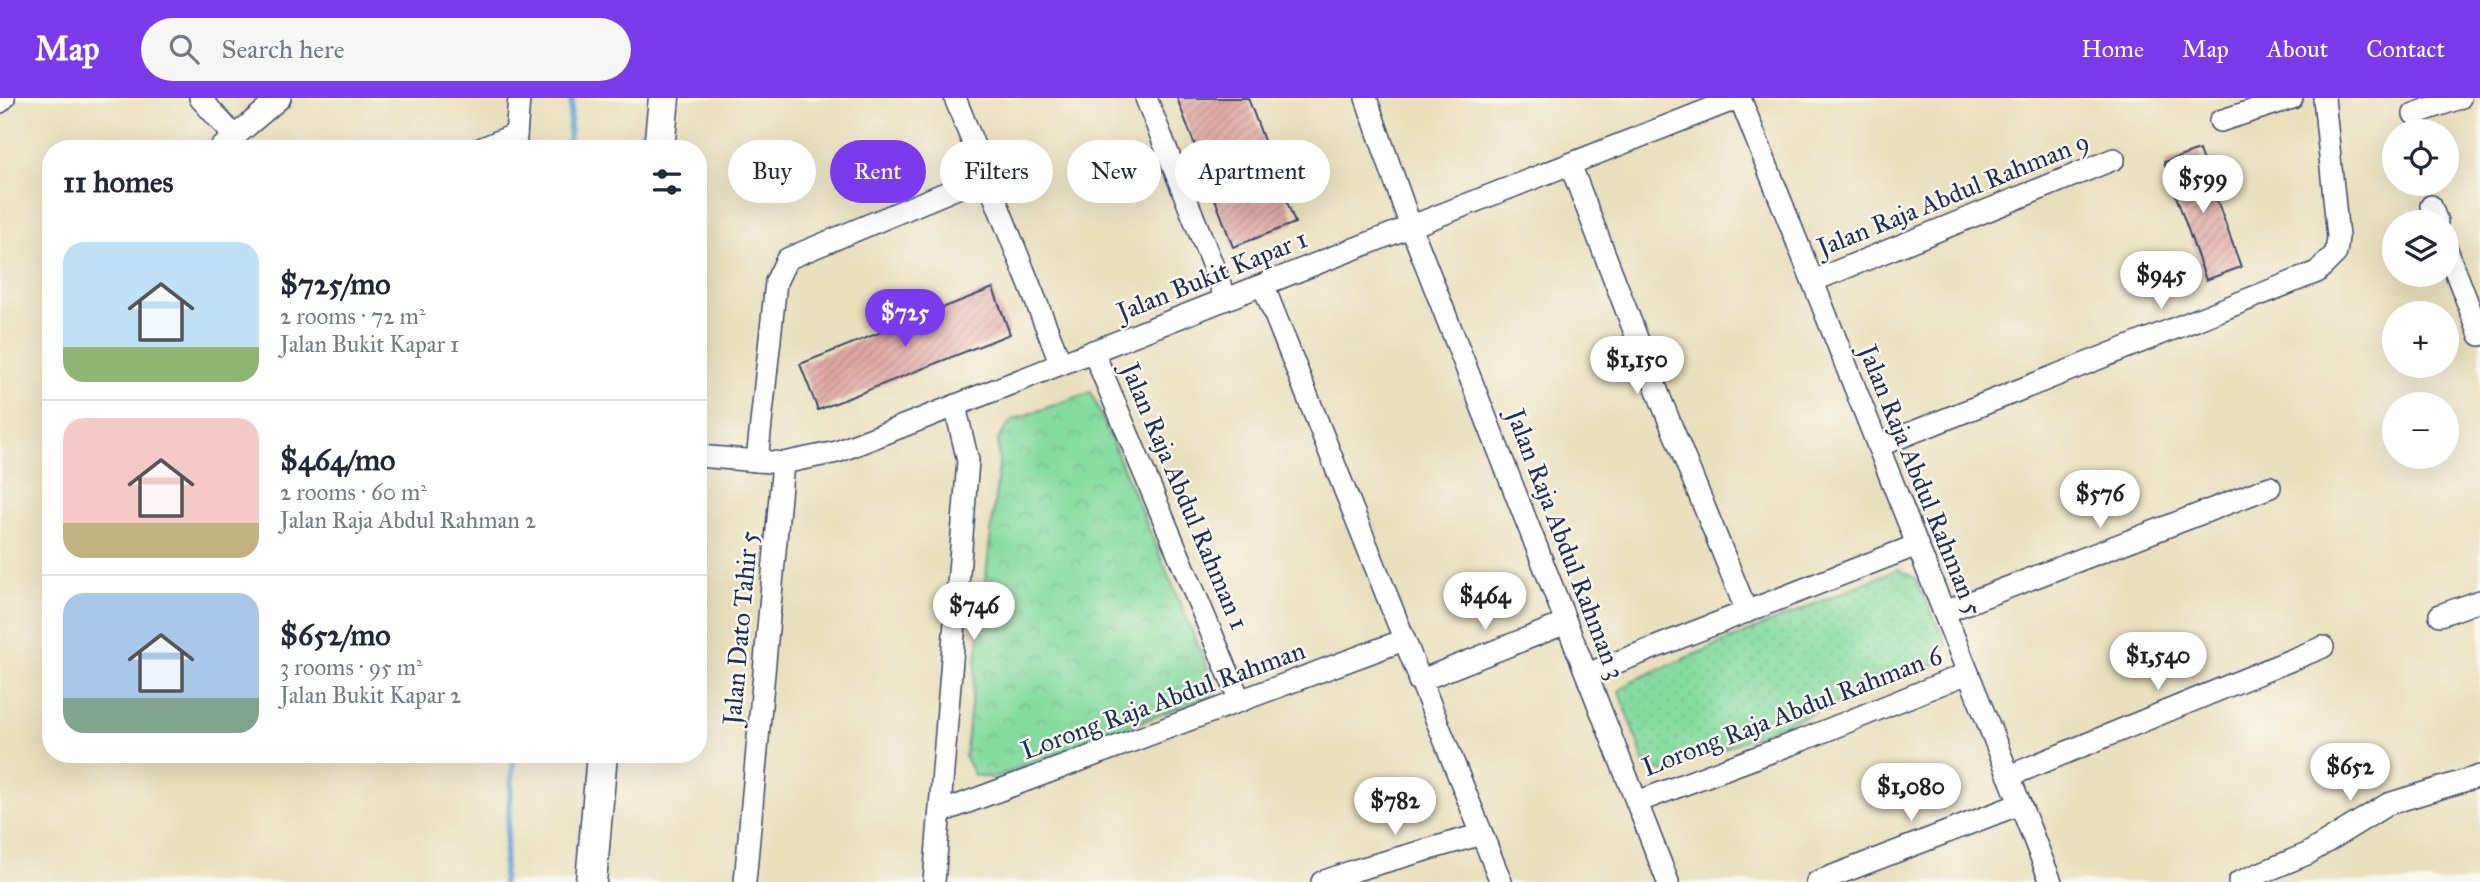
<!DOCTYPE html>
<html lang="en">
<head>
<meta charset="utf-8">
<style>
  :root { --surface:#fff; --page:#f6f6f7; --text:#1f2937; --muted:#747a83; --line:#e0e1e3; --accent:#7c3aed }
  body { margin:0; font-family:"IM FELL Great Primer",serif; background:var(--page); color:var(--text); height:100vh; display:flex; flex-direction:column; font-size:26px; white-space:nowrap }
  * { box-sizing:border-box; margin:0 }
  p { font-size:23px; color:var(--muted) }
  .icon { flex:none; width:38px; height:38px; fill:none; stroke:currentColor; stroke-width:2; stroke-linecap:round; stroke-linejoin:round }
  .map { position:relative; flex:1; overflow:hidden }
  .sheet { position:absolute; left:42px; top:42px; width:665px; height:623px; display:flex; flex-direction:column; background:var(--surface); border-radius:28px; box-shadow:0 7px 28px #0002 }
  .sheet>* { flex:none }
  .hud { position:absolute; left:728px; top:42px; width:665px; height:63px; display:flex; gap:14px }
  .tools { position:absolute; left:2382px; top:21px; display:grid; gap:14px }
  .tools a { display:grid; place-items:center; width:77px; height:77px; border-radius:50%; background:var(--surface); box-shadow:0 7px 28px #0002; font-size:35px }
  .price { position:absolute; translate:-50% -60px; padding:0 16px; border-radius:24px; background:#fff; color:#222; font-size:23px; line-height:46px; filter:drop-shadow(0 2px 4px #0008) }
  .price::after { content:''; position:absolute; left:50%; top:42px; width:21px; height:16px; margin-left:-10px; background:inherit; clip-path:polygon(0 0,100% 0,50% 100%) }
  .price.selected { background:var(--accent); color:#fff }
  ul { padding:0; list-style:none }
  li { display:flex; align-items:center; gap:21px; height:175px; padding:0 21px }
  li+li { border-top:2px solid var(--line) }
  li span { display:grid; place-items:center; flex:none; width:196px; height:140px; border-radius:21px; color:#555 }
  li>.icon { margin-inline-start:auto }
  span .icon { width:84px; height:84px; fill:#fffc; stroke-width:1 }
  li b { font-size:30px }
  h2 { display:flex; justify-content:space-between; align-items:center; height:84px; padding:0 21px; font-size:30px }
  .chip { padding:0 24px; border-radius:32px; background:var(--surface); box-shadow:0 7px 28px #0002; font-size:24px; line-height:63px }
  .chip.selected { background:var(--accent); color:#fff }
  header { display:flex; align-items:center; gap:42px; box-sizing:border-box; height:98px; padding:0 35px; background:var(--accent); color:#fff }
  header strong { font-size:33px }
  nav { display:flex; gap:38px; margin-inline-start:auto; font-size:24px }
  .search { width:490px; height:63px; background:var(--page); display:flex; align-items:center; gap:18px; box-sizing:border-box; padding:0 24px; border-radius:38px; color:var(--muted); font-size:26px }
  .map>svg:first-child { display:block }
</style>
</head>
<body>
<header>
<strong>Map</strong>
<div class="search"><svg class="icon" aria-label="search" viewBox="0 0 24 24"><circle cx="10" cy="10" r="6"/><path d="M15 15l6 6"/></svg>Search here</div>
<nav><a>Home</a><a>Map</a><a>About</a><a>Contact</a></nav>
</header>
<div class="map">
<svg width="2480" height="784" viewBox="0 0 2480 784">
  <defs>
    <pattern id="grass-dots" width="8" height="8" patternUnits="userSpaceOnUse" patternTransform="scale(1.75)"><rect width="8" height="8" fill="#85db9f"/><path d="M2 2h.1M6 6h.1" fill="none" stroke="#72bc8b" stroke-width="1.8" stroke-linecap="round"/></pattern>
    <pattern id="park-crowns" width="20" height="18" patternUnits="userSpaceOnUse" patternTransform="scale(1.75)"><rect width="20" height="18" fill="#85db9f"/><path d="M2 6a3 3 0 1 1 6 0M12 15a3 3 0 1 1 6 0" fill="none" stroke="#72bc8b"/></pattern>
    <pattern id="building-hatch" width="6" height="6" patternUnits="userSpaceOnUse" patternTransform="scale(1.75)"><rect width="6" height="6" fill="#e0a8a2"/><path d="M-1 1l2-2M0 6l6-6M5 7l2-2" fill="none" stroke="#b58987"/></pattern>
  </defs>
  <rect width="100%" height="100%" fill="#fbf7ec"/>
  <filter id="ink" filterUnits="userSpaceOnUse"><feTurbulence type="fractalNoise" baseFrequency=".0143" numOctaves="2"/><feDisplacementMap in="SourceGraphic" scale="14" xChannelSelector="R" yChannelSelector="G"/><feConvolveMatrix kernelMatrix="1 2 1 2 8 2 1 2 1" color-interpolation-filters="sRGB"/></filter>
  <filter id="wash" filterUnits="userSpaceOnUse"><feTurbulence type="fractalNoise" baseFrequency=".00686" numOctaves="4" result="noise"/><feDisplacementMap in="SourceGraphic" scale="28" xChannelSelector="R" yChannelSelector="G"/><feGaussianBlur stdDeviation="1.57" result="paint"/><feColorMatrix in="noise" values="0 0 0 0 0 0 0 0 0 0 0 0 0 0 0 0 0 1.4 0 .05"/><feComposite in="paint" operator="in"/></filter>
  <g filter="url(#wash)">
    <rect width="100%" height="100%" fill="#e9dfbc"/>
    <polygon fill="url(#grass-dots)" stroke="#50857e" stroke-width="2" points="1898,471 1915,480 1947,547 1937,565 1665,674 1646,669 1619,593 1634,582"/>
    <polygon fill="url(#park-crowns)" stroke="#50857e" stroke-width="2" points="1091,294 1218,595 992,680 974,677 965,659 999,366 998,341 1012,322"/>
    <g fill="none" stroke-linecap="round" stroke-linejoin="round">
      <g stroke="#64a2d5" stroke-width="6">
        <polyline points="568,51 572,0"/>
        <polyline points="503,784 514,656"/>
      </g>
    </g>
    <g id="blocks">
      <g fill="url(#building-hatch)">
        <polygon points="1177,0 1248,0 1295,125 1233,149"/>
        <polygon points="2199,52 2241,169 2206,182 2164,64"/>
        <polygon points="993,190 1010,236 818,312 800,266"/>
      </g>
    </g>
  </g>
  <g filter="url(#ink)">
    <use href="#blocks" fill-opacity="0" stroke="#3a496c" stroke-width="2"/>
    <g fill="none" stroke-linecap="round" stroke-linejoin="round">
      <defs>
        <g id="street">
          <polyline points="200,0 234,38"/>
          <polyline points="955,0 1061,266"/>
          <polyline points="1146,0 1226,201"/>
          <polyline points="1366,0 1411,129 1668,784"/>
          <polyline points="1740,0 2051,784"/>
          <polyline points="0,4 4,0"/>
          <polyline points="2414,16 2460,0"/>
          <polyline points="2220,23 2292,0"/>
          <polyline points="220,51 280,0"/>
          <polyline points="480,51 516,36"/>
          <polyline points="515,51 519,0"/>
          <polyline points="1570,66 1662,305 1747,514"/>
          <polyline points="2431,108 2437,124"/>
          <polyline points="2446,149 2480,237"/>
          <polyline points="1813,183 2114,61"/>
          <polyline points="1263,187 1501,784"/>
          <polyline points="1093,253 1240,603"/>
          <polyline points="1878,348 2317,174 2336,155 2338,139 2324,0"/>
          <polyline points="698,358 783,365 837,354 1738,0"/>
          <polyline points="757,363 776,184 787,161 986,78"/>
          <polyline points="1944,514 2270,389"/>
          <polyline points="2440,517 2480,503"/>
          <polyline points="1587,576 1917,447"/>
          <polyline points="1419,583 1566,525"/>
          <polyline points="2009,678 2323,549"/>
          <polyline points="1637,704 1805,641 1968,575"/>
          <polyline points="941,714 1404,542"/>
          <polyline points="745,784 783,365"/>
          <polyline points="934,784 968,363 955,308"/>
          <polyline points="1322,784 1356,772 1482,736"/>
          <polyline points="1817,784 2020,706"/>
          <polyline points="2239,784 2307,756 2388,706 2480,678"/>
        </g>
        <g id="secondary">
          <polyline points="659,51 664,0"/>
          <polyline points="591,784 602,656"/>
        </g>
      </defs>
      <use href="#street" stroke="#3a496c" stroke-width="24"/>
      <use href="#secondary" stroke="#3a496c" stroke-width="33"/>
      <use href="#street" stroke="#fff" stroke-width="21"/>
      <use href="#secondary" stroke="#fff" stroke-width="30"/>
    </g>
  </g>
  <g text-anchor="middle" stroke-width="5" stroke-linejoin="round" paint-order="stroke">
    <g font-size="26" fill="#1b2f5e" stroke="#fbf7ec">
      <text transform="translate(1953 96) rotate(-22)" y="9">Jalan Raja Abdul Rahman 9</text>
      <text transform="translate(1212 177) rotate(-22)" y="9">Jalan Bukit Kapar 1</text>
      <text transform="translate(1921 382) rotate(68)" y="9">Jalan Raja Abdul Rahman 5</text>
      <text transform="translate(1185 398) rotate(67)" y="9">Jalan Raja Abdul Rahman 1</text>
      <text transform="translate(1566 446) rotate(69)" y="9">Jalan Raja Abdul Rahman 3</text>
      <text transform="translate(740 530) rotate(-85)" y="9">Jalan Dato Tahir 5</text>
      <text transform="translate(1163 602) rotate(-20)" y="9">Lorong Raja Abdul Rahman</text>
      <text transform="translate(1792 613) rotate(-21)" y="9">Lorong Raja Abdul Rahman 6</text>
    </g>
  </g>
</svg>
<div class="tools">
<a><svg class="icon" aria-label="locate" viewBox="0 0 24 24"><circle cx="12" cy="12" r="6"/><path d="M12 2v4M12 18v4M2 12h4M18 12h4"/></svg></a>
<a><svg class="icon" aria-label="layers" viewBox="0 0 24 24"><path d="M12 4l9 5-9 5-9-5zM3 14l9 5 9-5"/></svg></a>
<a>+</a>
<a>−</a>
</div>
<b class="price" style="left:2203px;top:117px">$599</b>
<b class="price" style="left:2161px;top:213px">$945</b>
<b class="price selected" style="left:905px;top:251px">$725</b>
<b class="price" style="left:1637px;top:298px">$1,150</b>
<b class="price" style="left:2100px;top:432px">$576</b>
<b class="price" style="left:1485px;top:534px">$464</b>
<b class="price" style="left:974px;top:544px">$746</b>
<b class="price" style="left:2158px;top:594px">$1,540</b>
<b class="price" style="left:2350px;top:705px">$652</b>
<b class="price" style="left:1911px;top:725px">$1,080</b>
<b class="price" style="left:1395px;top:739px">$782</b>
<div class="hud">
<a class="chip">Buy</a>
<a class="chip selected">Rent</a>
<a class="chip">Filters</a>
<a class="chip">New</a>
<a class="chip">Apartment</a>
</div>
<section class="sheet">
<h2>11 homes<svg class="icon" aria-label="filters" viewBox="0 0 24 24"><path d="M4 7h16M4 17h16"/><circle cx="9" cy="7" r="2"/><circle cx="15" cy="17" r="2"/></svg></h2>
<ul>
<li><span style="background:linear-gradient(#bfe0f5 75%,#8fb573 0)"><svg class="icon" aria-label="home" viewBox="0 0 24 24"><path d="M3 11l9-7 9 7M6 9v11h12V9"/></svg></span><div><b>$725/mo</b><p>2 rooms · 72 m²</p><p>Jalan Bukit Kapar 1</p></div></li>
<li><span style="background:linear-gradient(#f6c9c9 75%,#c2b280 0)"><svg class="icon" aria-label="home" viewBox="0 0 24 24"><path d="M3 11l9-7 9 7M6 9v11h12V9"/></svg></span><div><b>$464/mo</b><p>2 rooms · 60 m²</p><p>Jalan Raja Abdul Rahman 2</p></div></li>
<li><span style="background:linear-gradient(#a9c7e8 75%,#7fa58c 0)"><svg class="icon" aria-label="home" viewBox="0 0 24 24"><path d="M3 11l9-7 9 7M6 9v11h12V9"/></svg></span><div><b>$652/mo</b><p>3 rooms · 95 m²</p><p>Jalan Bukit Kapar 2</p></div></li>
</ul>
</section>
</div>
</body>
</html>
